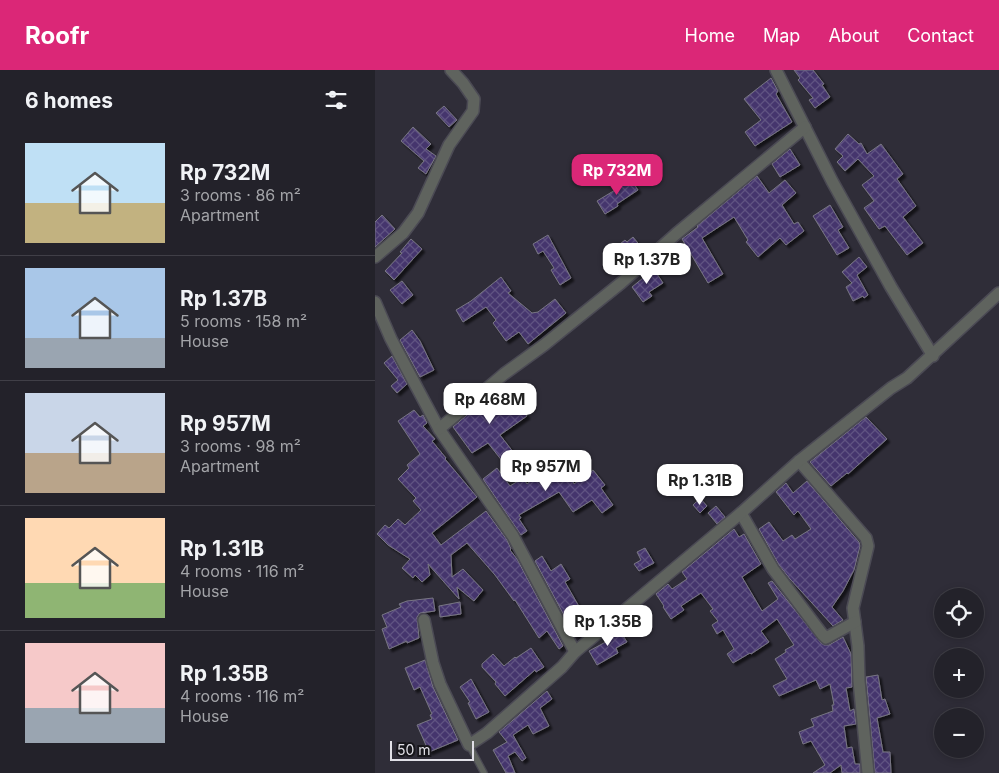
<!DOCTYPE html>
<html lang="en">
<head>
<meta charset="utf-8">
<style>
  :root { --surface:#23222a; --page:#2f2f36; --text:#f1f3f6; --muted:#a3a4a8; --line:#403f47; --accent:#db2777 }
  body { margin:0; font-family:Inter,sans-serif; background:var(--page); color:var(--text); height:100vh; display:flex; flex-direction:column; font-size:19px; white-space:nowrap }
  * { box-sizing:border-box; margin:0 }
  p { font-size:16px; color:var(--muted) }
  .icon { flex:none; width:28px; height:28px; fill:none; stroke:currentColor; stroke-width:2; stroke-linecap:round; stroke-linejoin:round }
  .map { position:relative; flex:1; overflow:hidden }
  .side { display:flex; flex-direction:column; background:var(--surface); width:375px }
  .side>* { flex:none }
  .buttons { position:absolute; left:559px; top:518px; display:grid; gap:10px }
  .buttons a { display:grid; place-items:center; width:50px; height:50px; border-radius:50%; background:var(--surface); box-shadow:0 2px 8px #0003,0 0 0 1px var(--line); font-size:25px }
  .scale { position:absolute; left:15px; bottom:12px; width:84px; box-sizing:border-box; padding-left:5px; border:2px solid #e1e0e7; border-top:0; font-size:14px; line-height:18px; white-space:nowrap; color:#e1e0e7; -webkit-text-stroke:4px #17161b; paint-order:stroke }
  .price { position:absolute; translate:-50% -42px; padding:0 11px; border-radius:10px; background:#fff; color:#222; font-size:16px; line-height:32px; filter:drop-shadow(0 1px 2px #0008) }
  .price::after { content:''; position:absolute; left:50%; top:30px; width:15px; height:11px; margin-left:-8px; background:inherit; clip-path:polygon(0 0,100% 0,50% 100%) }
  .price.current { background:var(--accent); color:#fff }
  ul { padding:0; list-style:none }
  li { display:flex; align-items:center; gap:15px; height:125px; padding:0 25px }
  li+li { border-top:1px solid var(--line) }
  li span { display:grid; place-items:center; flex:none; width:140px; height:100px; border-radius:0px; color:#555 }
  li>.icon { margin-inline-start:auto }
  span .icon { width:60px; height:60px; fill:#fffc; stroke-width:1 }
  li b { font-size:21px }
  h2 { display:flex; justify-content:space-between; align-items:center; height:60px; padding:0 25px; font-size:21px }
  header { display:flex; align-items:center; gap:30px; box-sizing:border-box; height:70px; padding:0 25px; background:var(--accent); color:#fff }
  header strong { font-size:24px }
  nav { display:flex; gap:28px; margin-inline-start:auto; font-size:18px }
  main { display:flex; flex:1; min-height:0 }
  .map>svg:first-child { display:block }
</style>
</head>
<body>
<header>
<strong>Roofr</strong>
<nav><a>Home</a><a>Map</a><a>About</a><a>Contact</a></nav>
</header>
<main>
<section class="side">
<h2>6 homes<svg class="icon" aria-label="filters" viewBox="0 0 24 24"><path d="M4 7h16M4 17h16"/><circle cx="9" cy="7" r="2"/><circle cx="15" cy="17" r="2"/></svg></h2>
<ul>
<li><span style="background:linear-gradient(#bfe0f5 60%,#c2b280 0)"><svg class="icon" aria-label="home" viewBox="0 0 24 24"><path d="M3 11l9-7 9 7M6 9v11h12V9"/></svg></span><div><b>Rp 732M</b><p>3 rooms · 86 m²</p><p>Apartment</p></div></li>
<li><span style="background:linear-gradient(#a9c7e8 70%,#9aa5b1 0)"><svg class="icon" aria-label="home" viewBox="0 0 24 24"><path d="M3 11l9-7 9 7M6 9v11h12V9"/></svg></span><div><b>Rp 1.37B</b><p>5 rooms · 158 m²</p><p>House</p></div></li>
<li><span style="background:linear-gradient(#c9d6e8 60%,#b9a48a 0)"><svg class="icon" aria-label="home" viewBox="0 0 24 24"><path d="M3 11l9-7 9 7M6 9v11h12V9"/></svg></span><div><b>Rp 957M</b><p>3 rooms · 98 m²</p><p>Apartment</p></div></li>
<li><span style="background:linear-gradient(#ffd9b3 65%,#8fb573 0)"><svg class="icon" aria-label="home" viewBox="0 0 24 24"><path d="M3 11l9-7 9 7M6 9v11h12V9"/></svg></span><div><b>Rp 1.31B</b><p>4 rooms · 116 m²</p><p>House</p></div></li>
<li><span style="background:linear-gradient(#f6c9c9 65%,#9aa5b1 0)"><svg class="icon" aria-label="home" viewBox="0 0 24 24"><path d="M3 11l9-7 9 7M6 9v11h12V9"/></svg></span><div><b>Rp 1.35B</b><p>4 rooms · 116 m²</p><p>House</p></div></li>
</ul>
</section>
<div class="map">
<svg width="624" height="703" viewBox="0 0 624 703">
  <defs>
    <pattern id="building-cross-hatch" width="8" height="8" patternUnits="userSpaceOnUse" patternTransform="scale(1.25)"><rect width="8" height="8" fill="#45366d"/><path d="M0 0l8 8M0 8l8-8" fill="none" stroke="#605382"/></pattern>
    <filter id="shadow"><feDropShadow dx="3" dy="3" stdDeviation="1" flood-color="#0009"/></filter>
  </defs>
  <rect width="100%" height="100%" fill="#2f2d38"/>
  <g fill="url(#building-cross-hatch)" stroke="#787683" filter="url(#shadow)">
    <polygon points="419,0 438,0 449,14 447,15 455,27 440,38 434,30 438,28 423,10 425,8"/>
    <polygon points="396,8 403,21 401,24 417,52 380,76 370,62 386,50 369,29"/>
    <polygon points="69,36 82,50 74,57 61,43"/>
    <polygon points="38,57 56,74 51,79 61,86 51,104 43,98 49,91 26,71"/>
    <polygon points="473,64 484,74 486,73 492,84 506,74 528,104 522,109 541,136 528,147 548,173 532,185 510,156 504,159 489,138 499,131 487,115 499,106 483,89 470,101 462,92 468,86 460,79"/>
    <polygon points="415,79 425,95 405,107 397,94"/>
    <polygon points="382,106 394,123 410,110 421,123 407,135 419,154 423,152 429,161 411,175 405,168 383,187 371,172 373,170 359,147 327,168 348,204 333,213 307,169 323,157 322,156"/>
    <polygon points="255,108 263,120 242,134 243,136 230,144 222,131 245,117 244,116"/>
    <polygon points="455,135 468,157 463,160 474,178 462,185 438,146"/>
    <polygon points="7,145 20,159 0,177 0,152"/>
    <polygon points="173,165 196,208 185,215 176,200 179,198 168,181 163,184 158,174"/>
    <polygon points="258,167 267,178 260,184 263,187 254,194 241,177 250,170 252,172"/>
    <polygon points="36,169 47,179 19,210 10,201 27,183 25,182"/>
    <polygon points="484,187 492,197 482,205 493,225 489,228 488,226 478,231 471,217 477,213 467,202"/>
    <polygon points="278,198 288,213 274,222 277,226 268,232 257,217 268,208 267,206"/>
    <polygon points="126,207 136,221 133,223 157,243 163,242 180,229 191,243 153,274 144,262 131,271 118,253 121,250 111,237 88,252 81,240 96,231"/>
    <polygon points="27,211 38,225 27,234 15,220"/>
    <polygon points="37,260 45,271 59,300 45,307 25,270"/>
    <polygon points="17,286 32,314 22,323 16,316 23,310 9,293"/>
    <polygon points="120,321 131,334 140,328 152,346 125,365 139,383 128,392 113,373 97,383 78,357"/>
    <polygon points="39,340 45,347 48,345 52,353 48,356 60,369 57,371 71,388 70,389 102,427 57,463 66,475 111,441 132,470 136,479 135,480 142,489 188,576 184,579 172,561 164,568 140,530 139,531 120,505 92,473 76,485 77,507 88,499 108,520 99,531 82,517 84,529 53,494 55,505 47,512 40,505 38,508 27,498 35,489 13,475 2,464 10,455 14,458 23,449 30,455 46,440 38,431 41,428 23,409 34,398 32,395 45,384 23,351"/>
    <polygon points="491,347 512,369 473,404 472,403 456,416 435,392"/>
    <polygon points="191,393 199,414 218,400 230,415 226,418 238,435 227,443 217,430 198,442 184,422 144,445 146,448 144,449 152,461 146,465 108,409 122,398 135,416 148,408 152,414 165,403 167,406"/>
    <polygon points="432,411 484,472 485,476 479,500 468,521 457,537 468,550 458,556 415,509 404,495 384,459 394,452 408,471 417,465 420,469 436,459 423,441 419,445 401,422 411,413 418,423"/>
    <polygon points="325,428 332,436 325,443 318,435"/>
    <polygon points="341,436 350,447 342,454 333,443"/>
    <polygon points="359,459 364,467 369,464 386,494 367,507 387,541 403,529 393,513 397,511 446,573 449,575 454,575 468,567 476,584 477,617 471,618 475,641 479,639 481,654 469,656 472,678 477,677 480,694 485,694 485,703 467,703 466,695 455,703 438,703 450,695 436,671 428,674 424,662 439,656 436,649 458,641 457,635 459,635 455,614 445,619 441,610 404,626 398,616 412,609 400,589 411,582 410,580 419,575 402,549 386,561 394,572 376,584 375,583 358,593 352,584 359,579 348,560 342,564 337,555 343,551 335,541 338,539 326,523 306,536 309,540 296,549 288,537 289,536 281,524 293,514 297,519 312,509 307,502"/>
    <polygon points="270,478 279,493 264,501 259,494 266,490 262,482"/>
    <polygon points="167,486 176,501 186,494 195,509 190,512 206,540 203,542 213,559 200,566 160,491"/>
    <polygon points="58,528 60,541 45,543 42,547 44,568 32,573 32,571 14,579 7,559 12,557 7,545 26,537 24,534 32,531"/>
    <polygon points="85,532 86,544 65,547 64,536"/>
    <polygon points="242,556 252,572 241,578 243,583 222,595 214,581 238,568 235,562"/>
    <polygon points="156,578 169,597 161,602 160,600 130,626 120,614 121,612 107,597 107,594 118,584 129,596 140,587 141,588"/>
    <polygon points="50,590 58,617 83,670 54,682 42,655 57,649 55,645 57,644 45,617 39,620 30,598"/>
    <polygon points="503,605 507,630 510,629 515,644 502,648 508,682 515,682 516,703 500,703 491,607"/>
    <polygon points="96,609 114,642 101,649 93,633 95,632 85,617"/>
    <polygon points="172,621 177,629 165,638 174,656 158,664 153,655 138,665 151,688 147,691 140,682 133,686 140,703 131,703 118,680 132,672 124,662"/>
  </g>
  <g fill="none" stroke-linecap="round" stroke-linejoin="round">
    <defs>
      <polyline id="lane" points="94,675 109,703"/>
      <g id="street">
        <polyline points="401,0 457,111 516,217 558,286"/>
        <polyline points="0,187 28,163 43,143 74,75 98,41 99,29 88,13 76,0"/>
        <polyline points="0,232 16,269 64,359 138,466 200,582"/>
        <polyline points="64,359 129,304 169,275 246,213 301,164 430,57"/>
        <polyline points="424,391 491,468 493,476 478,538 483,576 484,611 493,703"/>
        <polyline points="366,443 398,499 447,564 451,568 480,552"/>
        <polyline points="49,550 58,593 65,614 94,675 112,663 187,597 200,582 366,443 424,391 516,318 532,308 624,223"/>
      </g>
    </defs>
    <use href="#lane" stroke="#4b4a54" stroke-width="8"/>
    <use href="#street" stroke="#4b4a54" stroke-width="14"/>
    <use href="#lane" stroke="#5f635e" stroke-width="5.5"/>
    <use href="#street" stroke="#5f635e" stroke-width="11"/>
  </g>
</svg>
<div class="buttons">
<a><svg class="icon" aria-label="locate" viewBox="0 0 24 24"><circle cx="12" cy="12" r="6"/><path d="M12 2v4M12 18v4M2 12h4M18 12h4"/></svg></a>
<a>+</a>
<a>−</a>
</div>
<div class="scale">50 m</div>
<b class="price current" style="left:242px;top:126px">Rp 732M</b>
<b class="price" style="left:272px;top:215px">Rp 1.37B</b>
<b class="price" style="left:115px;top:355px">Rp 468M</b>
<b class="price" style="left:171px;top:422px">Rp 957M</b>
<b class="price" style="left:325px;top:436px">Rp 1.31B</b>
<b class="price" style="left:233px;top:577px">Rp 1.35B</b>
</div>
</main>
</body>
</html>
